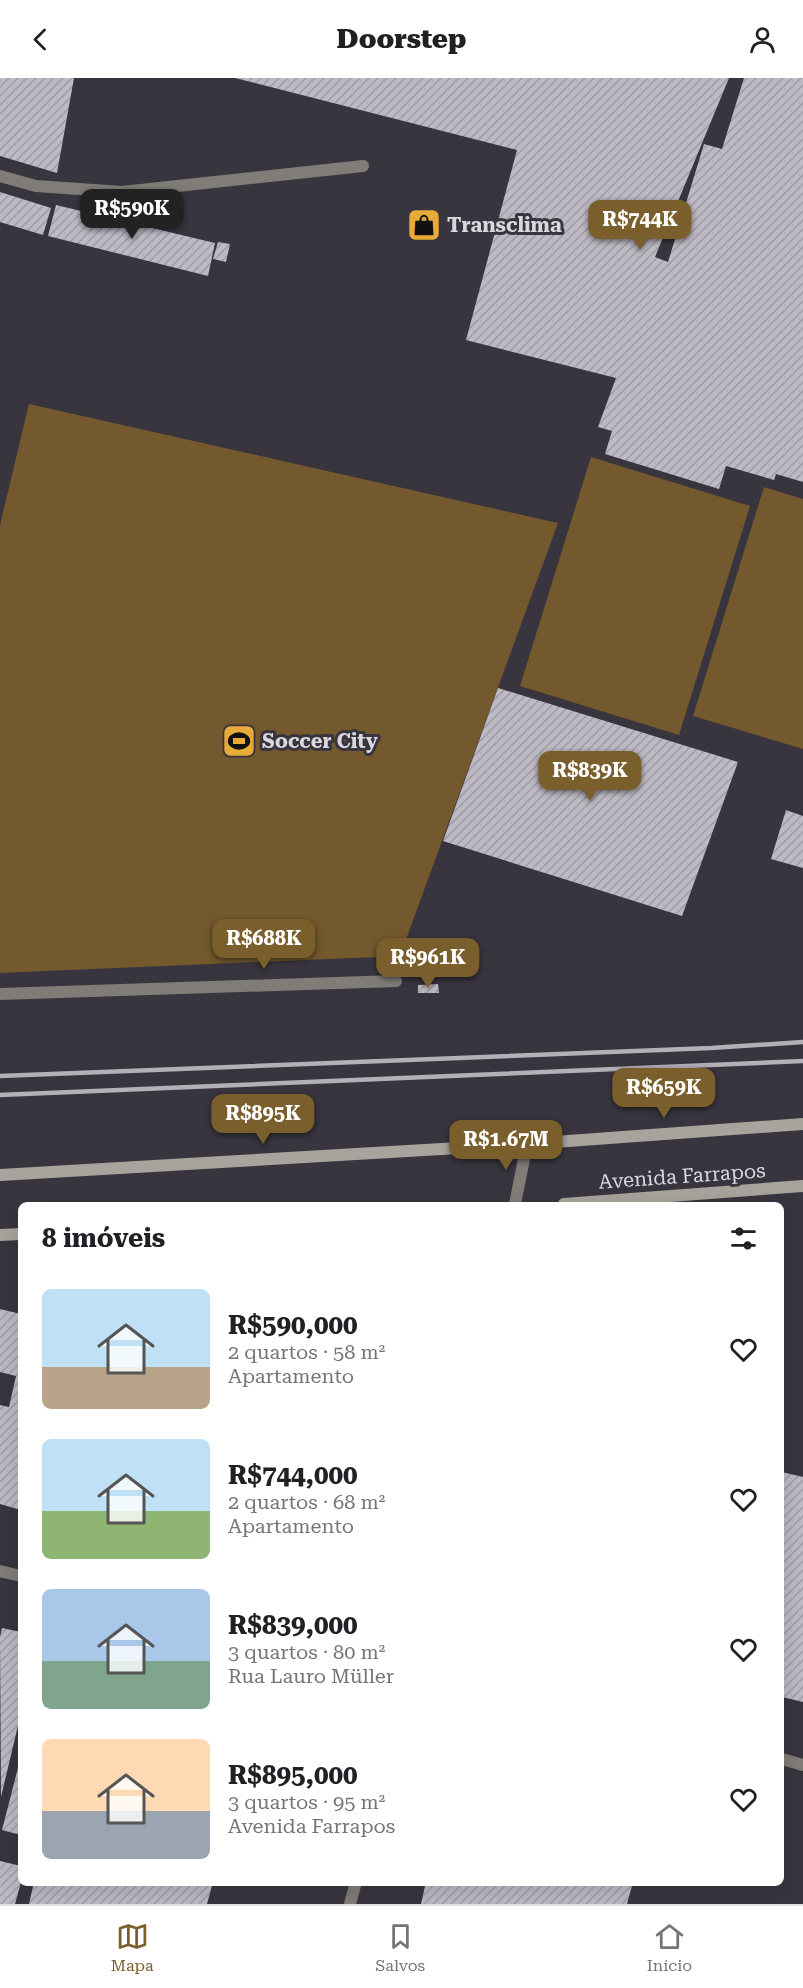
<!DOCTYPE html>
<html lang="pt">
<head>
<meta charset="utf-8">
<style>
  :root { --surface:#fff; --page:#f2f2f2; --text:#202124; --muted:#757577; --line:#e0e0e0; --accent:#7a5f2d }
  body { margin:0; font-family:"Roboto Serif",serif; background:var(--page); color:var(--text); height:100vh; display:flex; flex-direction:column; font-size:22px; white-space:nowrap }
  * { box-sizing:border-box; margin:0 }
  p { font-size:20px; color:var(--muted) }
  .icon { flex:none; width:33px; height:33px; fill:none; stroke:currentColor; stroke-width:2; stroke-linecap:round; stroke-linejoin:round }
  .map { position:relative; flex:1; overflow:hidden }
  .drawer { position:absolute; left:18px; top:1124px; width:766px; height:684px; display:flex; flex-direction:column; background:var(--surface); border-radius:9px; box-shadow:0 6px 24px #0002 }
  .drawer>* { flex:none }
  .price { position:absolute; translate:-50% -51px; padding:0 14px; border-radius:12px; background:var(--accent); color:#fff; font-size:20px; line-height:39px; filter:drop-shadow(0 2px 3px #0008) }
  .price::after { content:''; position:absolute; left:50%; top:36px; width:18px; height:14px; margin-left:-9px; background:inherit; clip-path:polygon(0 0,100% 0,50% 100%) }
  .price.on { background:#222; color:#fff }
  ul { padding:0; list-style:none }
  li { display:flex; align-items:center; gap:18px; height:150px; padding:0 24px }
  li span { display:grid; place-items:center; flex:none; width:168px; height:120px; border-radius:9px; color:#555 }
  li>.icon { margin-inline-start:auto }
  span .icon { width:72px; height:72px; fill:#fffc; stroke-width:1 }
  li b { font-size:26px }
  h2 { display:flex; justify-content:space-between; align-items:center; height:72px; padding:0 24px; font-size:26px }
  header { display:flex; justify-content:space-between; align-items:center; height:78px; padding:0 24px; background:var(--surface); font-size:27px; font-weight:800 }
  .dock { display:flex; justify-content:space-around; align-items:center; height:84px; border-top:2px solid var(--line); background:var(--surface); font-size:16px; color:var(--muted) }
  .dock a { display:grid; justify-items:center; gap:3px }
  .dock .on { color:var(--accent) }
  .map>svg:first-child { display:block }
</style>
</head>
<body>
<header><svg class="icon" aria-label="back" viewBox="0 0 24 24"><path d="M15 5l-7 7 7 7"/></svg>Doorstep<svg class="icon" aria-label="person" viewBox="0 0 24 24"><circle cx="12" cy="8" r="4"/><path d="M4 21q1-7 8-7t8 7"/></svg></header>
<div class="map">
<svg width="803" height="1826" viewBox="0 0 803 1826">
  <defs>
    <pattern id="building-hatch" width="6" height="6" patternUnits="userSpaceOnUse" patternTransform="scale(1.5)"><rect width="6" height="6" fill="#bebac5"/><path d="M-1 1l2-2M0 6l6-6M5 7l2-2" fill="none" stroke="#9f9ca4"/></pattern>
  </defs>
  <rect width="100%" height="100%" fill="#38353e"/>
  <g fill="#73592d">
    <polygon points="29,326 558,445 400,878 0,895 0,447"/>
    <polygon points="591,379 750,428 679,657 520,608"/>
    <polygon points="764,409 803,421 803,671 693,638"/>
  </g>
  <g fill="url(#building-hatch)">
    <polygon points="0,0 74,0 57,95 0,78"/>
    <polygon points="235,0 729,0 655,179 668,184 704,66 722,71 744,0 803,0 803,404 776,396 774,402 726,388 719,411 605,376 612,353 598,349 616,300 466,262 517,72"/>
    <polygon points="0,114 51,130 43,157 0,144"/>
    <polygon points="56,127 215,165 208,198 48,158"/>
    <polygon points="218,164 230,166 226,184 213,181"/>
    <polygon points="498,610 738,684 682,838 443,763"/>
    <polygon points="786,732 803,738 803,790 771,781"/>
    <polygon points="438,906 439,915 418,915 418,907"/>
    <polygon points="0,1231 21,1236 21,1432 0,1426 0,1327 9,1329 16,1298 0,1294"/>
    <polygon points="782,1394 803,1399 803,1624 782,1619"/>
    <polygon points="2,1550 21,1554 21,1635 1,1719 0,1559"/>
    <polygon points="20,1682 21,1682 21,1757 2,1752"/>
    <polygon points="0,1783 21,1788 21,1804 15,1826 0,1826"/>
    <polygon points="34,1804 213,1804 207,1826 29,1826"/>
    <polygon points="426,1804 633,1804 627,1826 421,1826"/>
  </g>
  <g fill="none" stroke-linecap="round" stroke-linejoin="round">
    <polyline stroke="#807d78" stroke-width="12" points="0,98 36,108 122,114 363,88"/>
    <g stroke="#807d78" stroke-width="12">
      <polyline points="0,916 396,903"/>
      <polyline points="0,1493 21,1498"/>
      <polyline points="350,1826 356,1804"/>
    </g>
    <g stroke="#807d78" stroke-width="12">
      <polyline points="515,1126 527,1066"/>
      <polyline points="782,1681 803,1687"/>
    </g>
    <g stroke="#a8a49d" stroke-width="12">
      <polyline points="0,1097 527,1066 803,1046"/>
      <polyline points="564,1126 803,1108"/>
      <polyline points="0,1157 21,1156"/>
    </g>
    <g stroke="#b3b1b7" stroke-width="4.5">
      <polyline points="0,998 711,970 803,964"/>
      <polyline points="0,1017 803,983"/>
    </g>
  </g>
  <defs>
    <symbol id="shop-square" viewBox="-11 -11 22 22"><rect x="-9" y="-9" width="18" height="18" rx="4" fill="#e8ab37" stroke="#38353e"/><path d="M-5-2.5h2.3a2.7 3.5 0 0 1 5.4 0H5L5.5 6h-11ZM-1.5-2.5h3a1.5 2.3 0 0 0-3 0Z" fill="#111"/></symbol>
    <symbol id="stadium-square" viewBox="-11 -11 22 22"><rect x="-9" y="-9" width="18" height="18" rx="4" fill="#e8ab37" stroke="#38353e"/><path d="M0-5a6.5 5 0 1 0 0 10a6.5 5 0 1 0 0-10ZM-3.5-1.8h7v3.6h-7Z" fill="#111"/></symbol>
  </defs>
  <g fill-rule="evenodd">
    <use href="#shop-square" x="405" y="128" width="38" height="38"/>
    <use href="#stadium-square" x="220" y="644" width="38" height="38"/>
  </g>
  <g text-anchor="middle" stroke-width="6" stroke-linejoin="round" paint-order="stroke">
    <g font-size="20" font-weight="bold" fill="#dad8de" stroke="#38353e" text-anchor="start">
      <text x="447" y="154">Transclima</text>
      <text x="262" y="670">Soccer City</text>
    </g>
    <g font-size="20" fill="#dad8de" stroke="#38353e">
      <text transform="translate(682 1098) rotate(-4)" y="7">Avenida Farrapos</text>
    </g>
  </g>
</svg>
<b class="price on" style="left:132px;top:162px">R$590K</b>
<b class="price" style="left:640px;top:173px">R$744K</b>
<b class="price" style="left:590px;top:724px">R$839K</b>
<b class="price" style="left:264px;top:892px">R$688K</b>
<b class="price" style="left:428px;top:911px">R$961K</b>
<b class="price" style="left:664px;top:1041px">R$659K</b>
<b class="price" style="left:263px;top:1067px">R$895K</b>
<b class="price" style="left:506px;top:1093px">R$1.67M</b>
<section class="drawer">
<h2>8 imóveis<svg class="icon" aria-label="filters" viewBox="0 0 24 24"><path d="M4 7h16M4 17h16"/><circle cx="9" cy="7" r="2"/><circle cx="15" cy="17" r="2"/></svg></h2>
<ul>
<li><span style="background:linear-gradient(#bfe0f5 65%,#b9a48a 0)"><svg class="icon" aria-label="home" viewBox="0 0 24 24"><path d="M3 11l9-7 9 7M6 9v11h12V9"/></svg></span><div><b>R$590,000</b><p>2 quartos · 58 m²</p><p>Apartamento</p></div><svg class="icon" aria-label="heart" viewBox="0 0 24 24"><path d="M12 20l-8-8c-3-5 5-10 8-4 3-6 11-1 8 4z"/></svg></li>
<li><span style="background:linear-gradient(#bfe0f5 60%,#8fb573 0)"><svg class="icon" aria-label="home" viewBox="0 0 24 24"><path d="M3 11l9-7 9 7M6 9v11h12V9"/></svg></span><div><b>R$744,000</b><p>2 quartos · 68 m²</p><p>Apartamento</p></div><svg class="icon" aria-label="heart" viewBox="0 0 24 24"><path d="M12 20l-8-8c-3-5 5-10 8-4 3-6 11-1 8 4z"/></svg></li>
<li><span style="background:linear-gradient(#a9c7e8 60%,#7fa58c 0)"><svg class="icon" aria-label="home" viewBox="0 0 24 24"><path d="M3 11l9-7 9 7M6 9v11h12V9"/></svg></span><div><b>R$839,000</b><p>3 quartos · 80 m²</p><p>Rua Lauro Müller</p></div><svg class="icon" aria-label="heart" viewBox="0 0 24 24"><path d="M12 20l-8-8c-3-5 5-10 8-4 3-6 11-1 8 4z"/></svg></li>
<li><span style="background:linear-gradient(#ffd9b3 60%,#9aa5b1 0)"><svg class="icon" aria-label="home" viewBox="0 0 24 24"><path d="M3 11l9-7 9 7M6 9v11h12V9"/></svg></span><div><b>R$895,000</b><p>3 quartos · 95 m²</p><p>Avenida Farrapos</p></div><svg class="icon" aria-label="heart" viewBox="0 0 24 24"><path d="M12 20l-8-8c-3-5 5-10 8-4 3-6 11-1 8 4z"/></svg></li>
</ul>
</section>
</div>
<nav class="dock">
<a class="on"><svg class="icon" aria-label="map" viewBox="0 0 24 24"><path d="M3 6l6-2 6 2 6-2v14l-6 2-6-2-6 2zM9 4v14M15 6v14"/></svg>Mapa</a>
<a><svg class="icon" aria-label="saved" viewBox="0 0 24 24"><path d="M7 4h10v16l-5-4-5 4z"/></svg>Salvos</a>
<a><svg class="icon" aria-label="home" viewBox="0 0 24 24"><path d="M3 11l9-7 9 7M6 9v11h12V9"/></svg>Início</a>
</nav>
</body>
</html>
